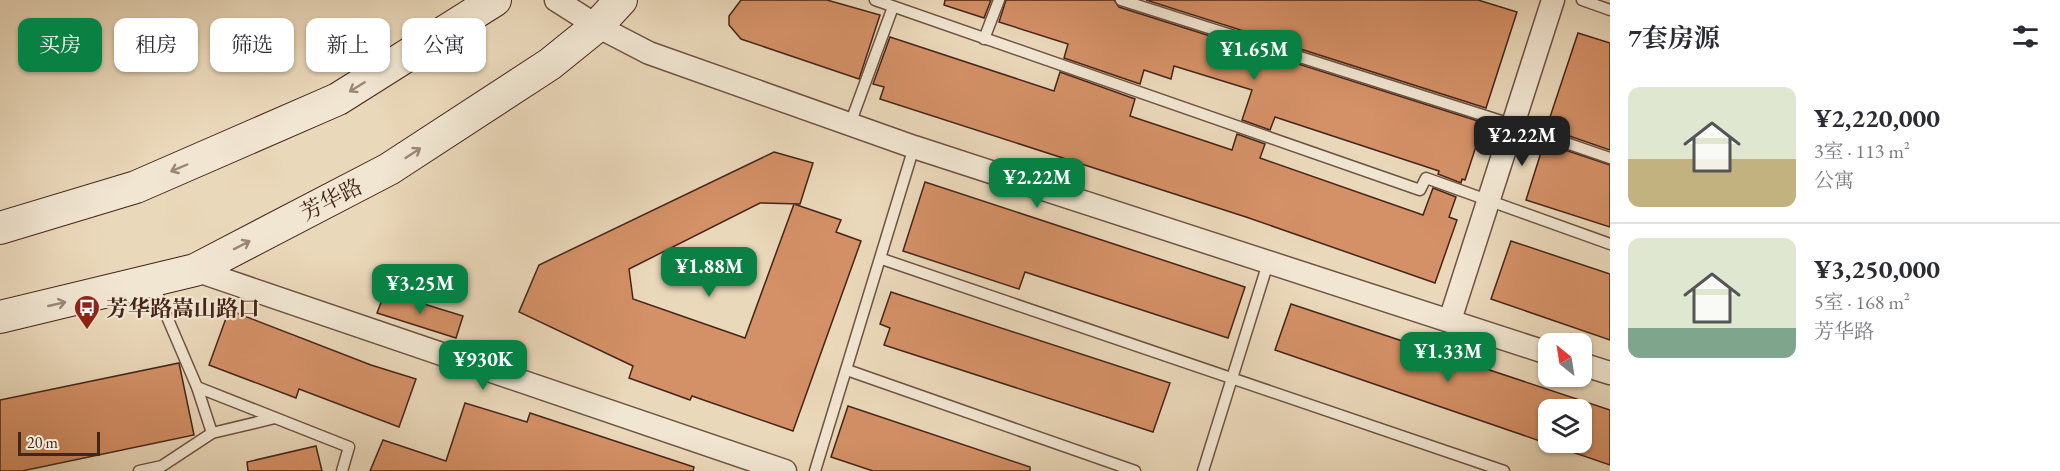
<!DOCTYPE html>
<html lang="zh">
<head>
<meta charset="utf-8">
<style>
  :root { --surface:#fff; --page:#f2f2f3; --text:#2b2b33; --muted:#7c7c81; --line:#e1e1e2; --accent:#0b8043 }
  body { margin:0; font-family:"EB Garamond","Noto Serif SC",serif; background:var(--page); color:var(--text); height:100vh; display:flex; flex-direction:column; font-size:22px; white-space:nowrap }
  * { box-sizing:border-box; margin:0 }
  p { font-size:20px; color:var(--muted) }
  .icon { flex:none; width:33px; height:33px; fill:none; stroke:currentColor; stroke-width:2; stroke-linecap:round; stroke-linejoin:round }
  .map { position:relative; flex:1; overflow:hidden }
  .side { display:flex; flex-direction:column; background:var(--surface); width:450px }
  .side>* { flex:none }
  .top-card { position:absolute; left:18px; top:18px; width:570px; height:54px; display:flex; gap:12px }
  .needle { width:39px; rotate:330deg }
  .controls { position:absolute; left:1538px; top:333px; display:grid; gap:12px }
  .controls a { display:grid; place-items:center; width:54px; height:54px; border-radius:12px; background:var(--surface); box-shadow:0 2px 4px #0004; font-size:30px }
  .scale { position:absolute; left:18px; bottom:15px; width:82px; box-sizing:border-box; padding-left:6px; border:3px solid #45251a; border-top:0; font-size:16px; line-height:21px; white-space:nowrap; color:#45251a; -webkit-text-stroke:4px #f1e6d2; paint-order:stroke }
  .price { position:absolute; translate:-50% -51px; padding:0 14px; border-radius:12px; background:var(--accent); color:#fff; font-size:20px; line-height:39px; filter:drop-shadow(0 2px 3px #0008) }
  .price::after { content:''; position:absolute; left:50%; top:36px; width:18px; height:14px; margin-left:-9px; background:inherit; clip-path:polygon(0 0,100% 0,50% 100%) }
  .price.active { background:#222; color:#fff }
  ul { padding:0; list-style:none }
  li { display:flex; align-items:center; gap:18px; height:150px; padding:0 18px }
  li+li { border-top:2px solid var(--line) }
  li span { display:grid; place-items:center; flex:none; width:168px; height:120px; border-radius:12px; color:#555 }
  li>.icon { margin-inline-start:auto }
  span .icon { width:72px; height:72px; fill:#fffc; stroke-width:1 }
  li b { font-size:26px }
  h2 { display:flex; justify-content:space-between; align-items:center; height:72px; padding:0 18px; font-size:26px }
  .tag { padding:0 21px; border-radius:12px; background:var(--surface); box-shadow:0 2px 4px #0004; font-size:21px; line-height:54px }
  .tag.active { background:var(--accent); color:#fff }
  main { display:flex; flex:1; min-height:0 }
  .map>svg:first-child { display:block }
</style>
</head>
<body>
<main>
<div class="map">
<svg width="1610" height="471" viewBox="0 0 1610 471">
  <rect width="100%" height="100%" fill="#ead8ba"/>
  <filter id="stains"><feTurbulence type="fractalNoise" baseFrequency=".00333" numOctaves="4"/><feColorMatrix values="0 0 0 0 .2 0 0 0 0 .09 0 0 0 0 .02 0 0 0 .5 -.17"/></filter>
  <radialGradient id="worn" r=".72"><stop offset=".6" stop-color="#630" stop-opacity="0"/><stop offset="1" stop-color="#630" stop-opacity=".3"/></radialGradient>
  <g fill="#d49066" stroke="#45251a" stroke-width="1.5" fill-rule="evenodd">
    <polygon points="741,0 827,0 880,15 859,79 741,39 729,25 729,16"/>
    <polygon points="945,0 991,0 984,18 944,5"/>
    <polygon points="1006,0 1114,0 1119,7 1481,122 1478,130 1481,131 1465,180 1462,179 1461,183 1438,174 1439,171 1275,117 1270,130 1242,120 1252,90 1174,66 1171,79 1144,70 1140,84 1064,58 1068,44 999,22"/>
    <polygon points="1146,0 1478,0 1517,12 1486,108"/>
    <polygon points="1578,33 1610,43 1610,150 1549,129 1550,124 1548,123"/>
    <polygon points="890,37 1054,91 1060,72 1135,99 1130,116 1232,150 1237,134 1265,144 1260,158 1423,215 1433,188 1456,197 1449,217 1457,220 1435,283 1246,217 880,99 884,87 873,84"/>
    <polygon points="1544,143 1610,165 1610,227 1526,200"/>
    <polygon points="774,152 813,163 800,204 760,203 629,269 633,299 745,338 794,204 841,220 836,232 861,241 793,431 692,396 690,400 629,378 633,366 519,312 539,265"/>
    <polygon points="925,182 1245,287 1228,338 1025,272 1019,289 903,251"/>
    <polygon points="1511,241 1610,274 1610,340 1491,299"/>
    <polygon points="385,292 463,316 456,338 377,313"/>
    <polygon points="891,292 1170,383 1153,432 884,345 890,328 880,324"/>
    <path d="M1291 304 1610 410V465L1275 350ZM1548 410H1581V442H1548Z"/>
    <polygon points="229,310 371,365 416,379 399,427 299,389 296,398 209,365"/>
    <polygon points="179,363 194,435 22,471 0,471 0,400"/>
    <polygon points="465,403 527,422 530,413 694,467 693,471 370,471 383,440 446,461"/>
    <polygon points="848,406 1030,467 1030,471 873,471 831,457"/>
    <polygon points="316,446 322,471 248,471 247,462"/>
  </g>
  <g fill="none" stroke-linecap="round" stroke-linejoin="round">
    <defs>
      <g id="lane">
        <polyline points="875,0 1420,190 1426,178 1610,244"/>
        <polyline points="1121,0 1514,125 1610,158"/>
        <polyline points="1582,0 1610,10"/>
        <polyline points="984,39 999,0"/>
        <polyline points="850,124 893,7"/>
        <polyline points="882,259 1504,471"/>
        <polyline points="152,282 197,387 212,433"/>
        <polyline points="847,370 1135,471"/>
        <polyline points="197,387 349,447 342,471"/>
        <polyline points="139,471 162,466 212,433 275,418"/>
        <polyline points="815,471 914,147"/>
        <polyline points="1203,471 1268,263"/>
      </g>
      <g id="street">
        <polyline points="556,0 597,26 649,53 914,147 1548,353"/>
        <polyline points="195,270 785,471"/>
        <polyline points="1450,320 1553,0"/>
        <polyline points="1581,364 1610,373"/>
      </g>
      <g id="secondary">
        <polyline points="0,228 136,187 338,99 495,0"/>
        <polyline points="0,317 195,270 389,169 550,64 597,26 621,0"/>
      </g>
    </defs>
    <use href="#lane" stroke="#6e5242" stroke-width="13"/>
    <use href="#street" stroke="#6e5242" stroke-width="25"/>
    <use href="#secondary" stroke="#45251a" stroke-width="34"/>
    <use href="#lane" stroke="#f1e6d2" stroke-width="10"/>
    <use href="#street" stroke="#f1e6d2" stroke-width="22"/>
    <use href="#secondary" stroke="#f1e6d2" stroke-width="32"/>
  </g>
  <defs><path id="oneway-shaft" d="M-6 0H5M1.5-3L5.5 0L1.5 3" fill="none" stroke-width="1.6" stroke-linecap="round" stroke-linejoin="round" transform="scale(1.5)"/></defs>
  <g stroke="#9b8676">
    <use href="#oneway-shaft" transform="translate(357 87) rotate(148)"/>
    <use href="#oneway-shaft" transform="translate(413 153) rotate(-33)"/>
    <use href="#oneway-shaft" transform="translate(179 168) rotate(157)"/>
    <use href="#oneway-shaft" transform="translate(242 245) rotate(-27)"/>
    <use href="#oneway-shaft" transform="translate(57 304) rotate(-13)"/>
  </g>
  <defs>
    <symbol id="bus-pin" viewBox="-11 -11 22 30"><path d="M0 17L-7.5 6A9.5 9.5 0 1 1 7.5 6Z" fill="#8f2418" stroke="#f1e6d2"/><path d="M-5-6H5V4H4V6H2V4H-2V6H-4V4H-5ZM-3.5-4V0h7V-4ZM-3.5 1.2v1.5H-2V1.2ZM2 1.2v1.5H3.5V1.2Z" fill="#fff"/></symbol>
  </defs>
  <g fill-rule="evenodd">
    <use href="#bus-pin" x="72" y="293" width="30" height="40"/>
  </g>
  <g text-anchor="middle" stroke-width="4.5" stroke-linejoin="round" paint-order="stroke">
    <g font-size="22" fill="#45251a" stroke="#f1e6d2">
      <text transform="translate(331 199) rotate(-27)" y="8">芳华路</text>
    </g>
    <g font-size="22" font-weight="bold" fill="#45251a" stroke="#f1e6d2" text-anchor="start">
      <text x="106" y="316">芳华路嵩山路口</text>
    </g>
  </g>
  <rect width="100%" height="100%" filter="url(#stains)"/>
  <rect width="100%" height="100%" fill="url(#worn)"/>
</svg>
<div class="controls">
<a><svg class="needle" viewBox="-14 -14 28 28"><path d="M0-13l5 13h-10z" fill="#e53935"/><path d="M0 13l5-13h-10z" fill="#7c7c81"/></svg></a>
<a><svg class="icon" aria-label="layers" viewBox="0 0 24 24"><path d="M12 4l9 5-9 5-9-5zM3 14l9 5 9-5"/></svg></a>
</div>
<div class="scale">20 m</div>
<b class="price" style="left:1254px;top:81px">¥1.65M</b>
<b class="price active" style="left:1522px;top:167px">¥2.22M</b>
<b class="price" style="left:1037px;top:209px">¥2.22M</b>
<b class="price" style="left:709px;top:298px">¥1.88M</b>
<b class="price" style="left:420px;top:315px">¥3.25M</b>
<b class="price" style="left:1448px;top:383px">¥1.33M</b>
<b class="price" style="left:483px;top:391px">¥930K</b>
<div class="top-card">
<a class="tag active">买房</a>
<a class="tag">租房</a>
<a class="tag">筛选</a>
<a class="tag">新上</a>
<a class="tag">公寓</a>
</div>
</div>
<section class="side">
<h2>7套房源<svg class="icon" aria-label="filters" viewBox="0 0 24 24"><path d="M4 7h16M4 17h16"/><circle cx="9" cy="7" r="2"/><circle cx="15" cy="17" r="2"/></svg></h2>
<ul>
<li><span style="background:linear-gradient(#dfe7d0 60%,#c2b280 0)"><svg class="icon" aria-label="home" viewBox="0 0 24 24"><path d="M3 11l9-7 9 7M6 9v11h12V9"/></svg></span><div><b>¥2,220,000</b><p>3室 · 113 m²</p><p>公寓</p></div></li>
<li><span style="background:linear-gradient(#dfe7d0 75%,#7fa58c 0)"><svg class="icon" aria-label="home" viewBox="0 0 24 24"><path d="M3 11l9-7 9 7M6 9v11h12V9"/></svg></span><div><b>¥3,250,000</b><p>5室 · 168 m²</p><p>芳华路</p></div></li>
</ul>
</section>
</main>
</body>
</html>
